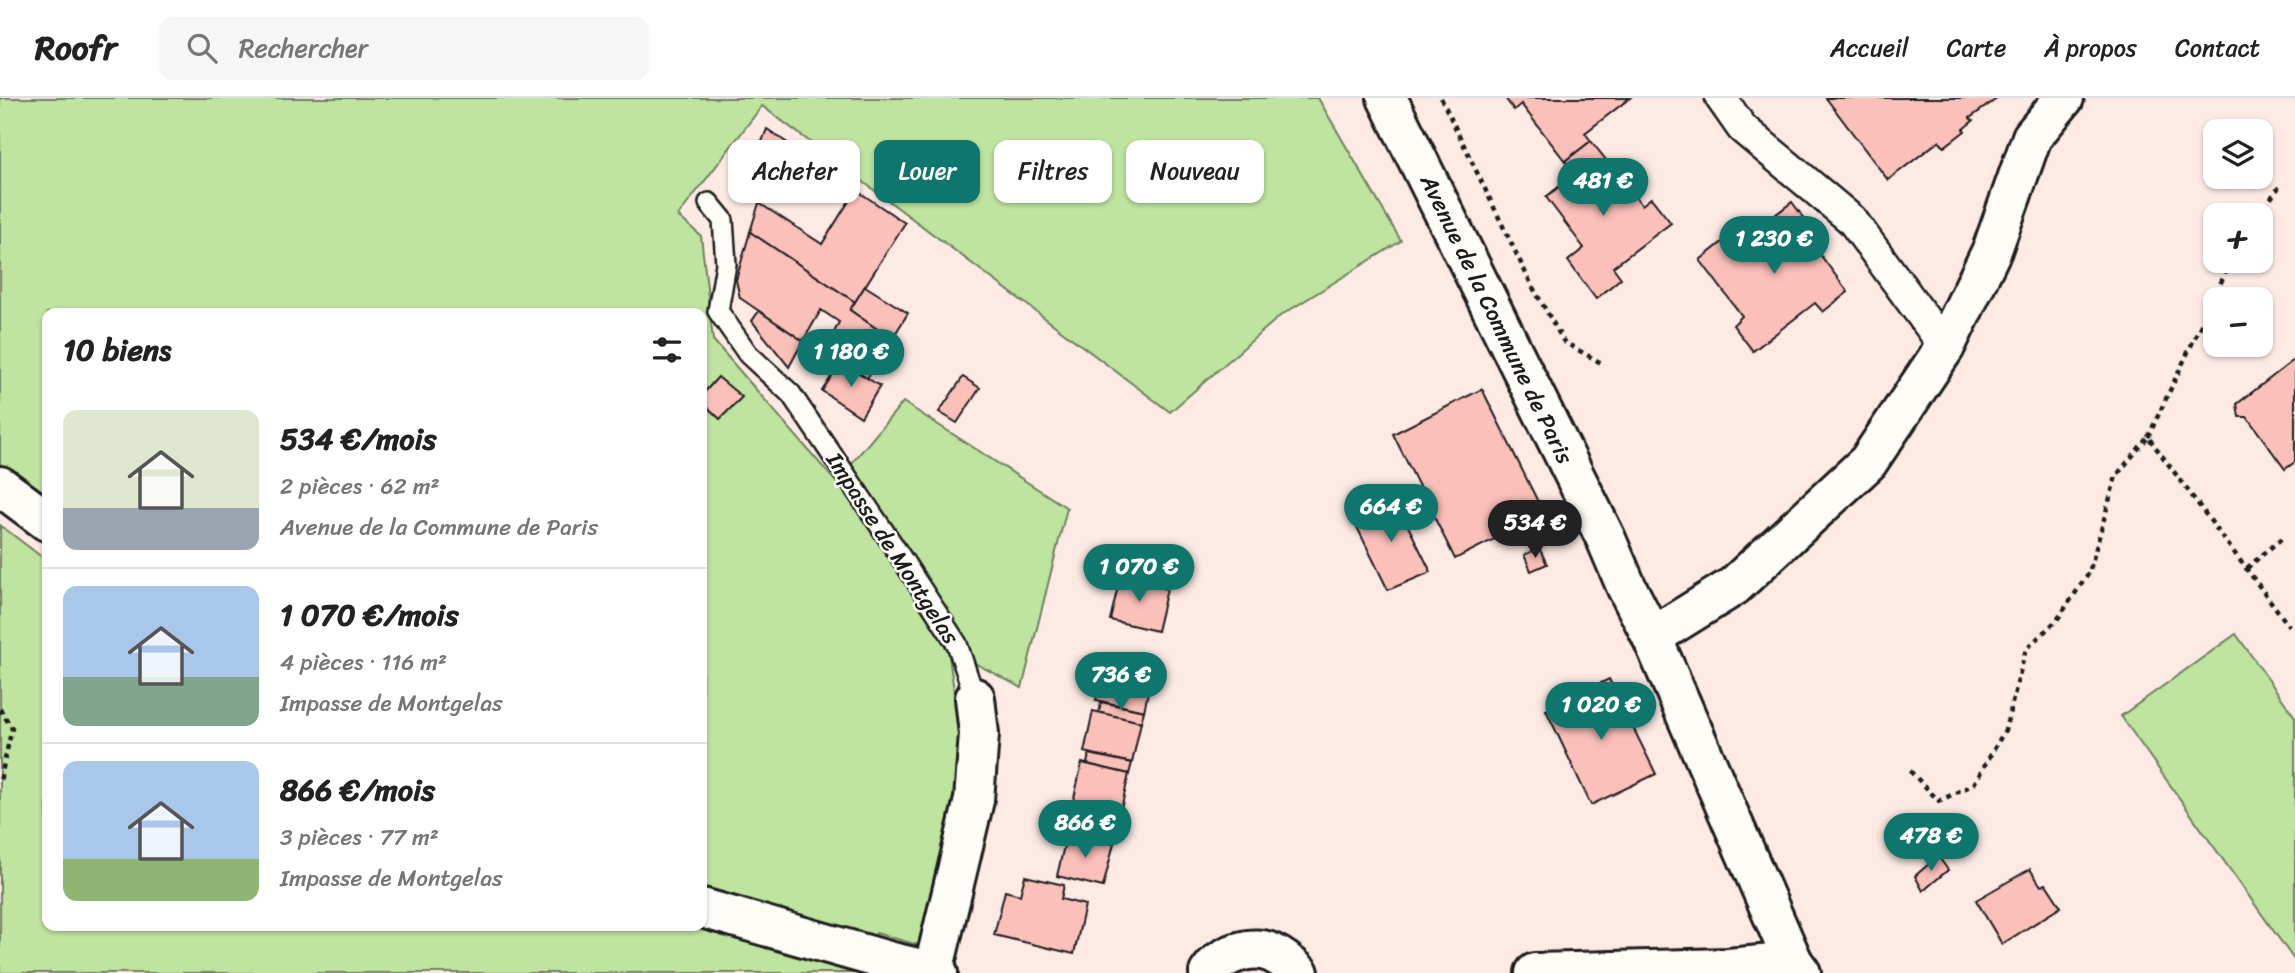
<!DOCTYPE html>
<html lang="fr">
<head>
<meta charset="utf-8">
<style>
  :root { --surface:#fff; --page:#f6f6f6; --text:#222; --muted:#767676; --line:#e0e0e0; --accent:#0f766e }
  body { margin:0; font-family:Sriracha,sans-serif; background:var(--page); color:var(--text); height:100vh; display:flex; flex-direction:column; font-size:26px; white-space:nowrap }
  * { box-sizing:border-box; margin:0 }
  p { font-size:23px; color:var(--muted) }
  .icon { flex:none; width:38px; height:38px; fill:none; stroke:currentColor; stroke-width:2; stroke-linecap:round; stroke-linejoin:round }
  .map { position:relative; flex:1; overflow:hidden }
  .sheet { position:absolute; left:42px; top:210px; width:665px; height:623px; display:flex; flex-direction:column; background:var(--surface); border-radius:14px; box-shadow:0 2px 5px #0004 }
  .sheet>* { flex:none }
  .hud { position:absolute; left:728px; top:42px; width:665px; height:63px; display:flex; gap:14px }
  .controls { position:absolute; left:2203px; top:21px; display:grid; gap:14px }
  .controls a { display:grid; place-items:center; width:70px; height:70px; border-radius:14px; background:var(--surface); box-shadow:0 2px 5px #0004; font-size:35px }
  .price { position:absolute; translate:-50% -60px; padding:0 16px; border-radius:24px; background:var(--accent); color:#fff; font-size:23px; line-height:46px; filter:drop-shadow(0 2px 4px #0008) }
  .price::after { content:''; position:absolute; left:50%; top:42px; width:21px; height:16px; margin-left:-10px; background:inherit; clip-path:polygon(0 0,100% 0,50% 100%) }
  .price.current { background:#222; color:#fff }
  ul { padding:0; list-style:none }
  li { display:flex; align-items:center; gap:21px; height:175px; padding:0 21px }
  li+li { border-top:2px solid var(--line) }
  li span { display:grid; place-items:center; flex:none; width:196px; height:140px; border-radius:14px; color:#555 }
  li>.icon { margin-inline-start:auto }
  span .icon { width:84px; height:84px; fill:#fffc; stroke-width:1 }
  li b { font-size:30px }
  h2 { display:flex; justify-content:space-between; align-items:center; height:84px; padding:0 21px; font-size:30px }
  .chip { padding:0 24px; border-radius:14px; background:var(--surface); box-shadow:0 2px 5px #0004; font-size:24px; line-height:63px }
  .chip.current { background:var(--accent); color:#fff }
  header { display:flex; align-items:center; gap:42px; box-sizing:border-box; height:98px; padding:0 35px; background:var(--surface); border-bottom:2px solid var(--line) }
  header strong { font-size:33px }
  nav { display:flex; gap:38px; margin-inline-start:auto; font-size:24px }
  .search { width:490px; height:63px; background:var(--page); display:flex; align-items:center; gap:18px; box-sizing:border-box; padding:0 24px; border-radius:14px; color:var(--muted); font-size:26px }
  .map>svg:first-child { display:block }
</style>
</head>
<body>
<header>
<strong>Roofr</strong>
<div class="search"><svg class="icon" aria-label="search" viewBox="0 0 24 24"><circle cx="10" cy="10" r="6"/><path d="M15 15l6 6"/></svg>Rechercher</div>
<nav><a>Accueil</a><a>Carte</a><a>À propos</a><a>Contact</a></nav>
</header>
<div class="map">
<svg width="2295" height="875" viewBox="0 0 2295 875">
  <rect width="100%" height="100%" fill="#fdeae5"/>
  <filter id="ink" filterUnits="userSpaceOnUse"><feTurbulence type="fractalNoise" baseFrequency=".0143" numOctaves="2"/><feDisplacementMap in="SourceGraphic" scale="14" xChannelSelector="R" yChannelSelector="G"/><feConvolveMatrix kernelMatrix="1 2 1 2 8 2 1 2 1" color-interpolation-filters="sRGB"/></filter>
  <g filter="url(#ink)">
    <g fill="#bee49f" stroke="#6d805e" stroke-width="2">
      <polygon points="0,0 1318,0 1401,143 1280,218 1170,314 762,8 678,118 701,138 713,242 836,384 903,304 1067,410 1022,590 948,551 963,656 918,847 876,835 866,875 0,875 0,427 47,463 47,828 702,828 702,215 47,215 47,406 0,369"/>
      <polygon points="2236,536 2295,619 2295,863 2121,618"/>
    </g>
    <g fill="#fcc0bb" stroke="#1c1c1c" stroke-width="2">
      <polygon points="1505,0 1630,0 1585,35 1591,43 1565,63 1521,6 1514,12"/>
      <polygon points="1826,0 1998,0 1970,20 1973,23 1963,31 1965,33 1944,49 1939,43 1888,82"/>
      <polygon points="767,31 843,83 835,96 811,79 806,86 777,64 771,72 754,64"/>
      <polygon points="1591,43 1642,107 1651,100 1671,125 1613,169 1621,180 1596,201 1568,163 1584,150 1546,99 1575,76 1565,63"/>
      <polygon points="856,92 905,125 855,204 750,134 759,105 822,146"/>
      <polygon points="1792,104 1811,130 1804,135 1848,194 1823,214 1815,205 1753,253 1733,227 1742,218 1700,162 1725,142 1732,150"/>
      <polygon points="750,134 855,204 850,212 892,241 866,282 838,263 847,249 832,239 839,224 821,212 803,243 740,200 736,182"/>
      <polygon points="865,188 908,215 892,241 850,212"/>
      <polygon points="759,213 803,243 789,269 752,223"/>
      <polygon points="2295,261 2295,364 2285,371 2247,319 2239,319 2237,306"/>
      <polygon points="841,264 880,288 861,319 822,293"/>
      <polygon points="718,279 742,299 720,321 702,304 702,297"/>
      <polygon points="963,279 980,290 957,325 939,314"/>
      <polygon points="1482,291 1544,416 1455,461 1393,336"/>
      <polygon points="1393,398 1431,474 1388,492 1352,419"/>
      <polygon points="1539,450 1547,466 1531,473 1524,457"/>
      <polygon points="1127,465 1171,474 1167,491 1124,481"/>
      <polygon points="1120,480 1167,491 1157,533 1110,522"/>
      <polygon points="1106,560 1153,571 1144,613 1096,602"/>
      <polygon points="1609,581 1656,676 1591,707 1546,612"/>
      <polygon points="1101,604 1144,613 1141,624 1099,615"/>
      <polygon points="1093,613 1141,624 1132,665 1084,654"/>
      <polygon points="1089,656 1132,665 1129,676 1087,666"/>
      <polygon points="1082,665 1129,676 1119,720 1072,709"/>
      <polygon points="1077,710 1119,720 1114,745 1072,736"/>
      <polygon points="1067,735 1114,745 1103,789 1057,778"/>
      <polygon points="1938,758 1948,772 1923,793 1915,778"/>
      <polygon points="2030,771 2041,788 2046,786 2061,809 2002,846 1976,802"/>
      <polygon points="1025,778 1064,787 1061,801 1085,807 1074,856 994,837 1005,793 1020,797"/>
    </g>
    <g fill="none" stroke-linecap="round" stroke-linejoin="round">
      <defs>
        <polyline id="service" points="709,105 723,122 726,166 718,213 748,256 791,296 891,444 957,546 975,600"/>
        <polyline id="pedestrian" points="1721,0 1742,30 1852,122 1945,249"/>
        <g id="minor">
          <polyline points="1387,0 1606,441 1626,488 1652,539 1793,864"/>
          <polyline points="1652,539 1734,488 1868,364 1945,249 1992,152 2032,39 2064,0"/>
          <polyline points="933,874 974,702 979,636 975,600"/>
        </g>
        <g id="tertiary">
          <polyline points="0,388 47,423"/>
          <polyline points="702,810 892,864 938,875"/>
          <path d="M1209 875C1221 856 1252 846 1272 855 1283 860 1291 867 1299 875"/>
          <polyline points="1535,875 1728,870 1793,864 1801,875"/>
        </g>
      </defs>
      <use href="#service" stroke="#1c1c1c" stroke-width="24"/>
      <use href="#pedestrian" stroke="#1c1c1c" stroke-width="35"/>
      <use href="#minor" stroke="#1c1c1c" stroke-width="44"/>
      <use href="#tertiary" stroke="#1c1c1c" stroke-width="44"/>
      <g stroke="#1c1c1c" stroke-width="4.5" stroke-dasharray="5 5" stroke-linecap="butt">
        <polyline points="1441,0 1531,186 1564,244 1603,266"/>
        <polyline points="2259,117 2279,89"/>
        <polyline points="2148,339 2231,163"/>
        <polyline points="2247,470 2282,440"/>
        <polyline points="0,611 12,630 0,683"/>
        <polyline points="1910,673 1939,703 1974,686 2005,632 2026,551 2057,522 2089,475 2116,378 2148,339 2289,528"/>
      </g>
      <use href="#service" stroke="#fdfcf7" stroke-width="19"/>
      <use href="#pedestrian" stroke="#fdfcf7" stroke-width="30"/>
      <use href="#minor" stroke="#fdfcf7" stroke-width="38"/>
      <use href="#tertiary" stroke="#fdfcf7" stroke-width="38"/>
    </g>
  </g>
  <g text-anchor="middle" stroke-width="5" stroke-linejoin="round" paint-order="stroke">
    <g font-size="23" fill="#1c1c1c" stroke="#fdfcf7">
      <text transform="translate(1497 221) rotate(64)" y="8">Avenue de la Commune de Paris</text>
      <text transform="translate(893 450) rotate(57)" y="8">Impasse de Montgelas</text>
    </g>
  </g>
</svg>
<div class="controls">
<a><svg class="icon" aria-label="layers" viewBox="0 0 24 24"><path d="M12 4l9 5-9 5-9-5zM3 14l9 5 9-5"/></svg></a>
<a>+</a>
<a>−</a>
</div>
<b class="price" style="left:1603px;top:120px">481 €</b>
<b class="price" style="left:1774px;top:178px">1 230 €</b>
<b class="price" style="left:851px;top:291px">1 180 €</b>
<b class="price" style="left:1391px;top:446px">664 €</b>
<b class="price current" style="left:1535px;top:462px">534 €</b>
<b class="price" style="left:1139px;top:506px">1 070 €</b>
<b class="price" style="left:1121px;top:614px">736 €</b>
<b class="price" style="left:1601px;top:644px">1 020 €</b>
<b class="price" style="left:1085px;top:762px">866 €</b>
<b class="price" style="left:1931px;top:775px">478 €</b>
<div class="hud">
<a class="chip">Acheter</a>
<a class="chip current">Louer</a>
<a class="chip">Filtres</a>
<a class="chip">Nouveau</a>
</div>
<section class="sheet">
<h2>10 biens<svg class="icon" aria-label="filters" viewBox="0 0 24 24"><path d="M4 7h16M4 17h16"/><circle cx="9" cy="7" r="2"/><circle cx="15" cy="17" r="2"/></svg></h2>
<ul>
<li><span style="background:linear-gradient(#dfe7d0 70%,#9aa5b1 0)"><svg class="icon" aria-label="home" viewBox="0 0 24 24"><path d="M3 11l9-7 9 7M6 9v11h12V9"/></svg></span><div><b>534 €/mois</b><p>2 pièces · 62 m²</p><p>Avenue de la Commune de Paris</p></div></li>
<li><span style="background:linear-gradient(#a9c7e8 65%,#7fa58c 0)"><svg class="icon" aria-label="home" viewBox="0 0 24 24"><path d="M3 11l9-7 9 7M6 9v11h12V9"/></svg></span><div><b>1 070 €/mois</b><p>4 pièces · 116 m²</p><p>Impasse de Montgelas</p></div></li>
<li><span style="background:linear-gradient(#a9c7e8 70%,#8fb573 0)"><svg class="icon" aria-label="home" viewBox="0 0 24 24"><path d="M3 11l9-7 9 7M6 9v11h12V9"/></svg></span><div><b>866 €/mois</b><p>3 pièces · 77 m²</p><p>Impasse de Montgelas</p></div></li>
</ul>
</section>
</div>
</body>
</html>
